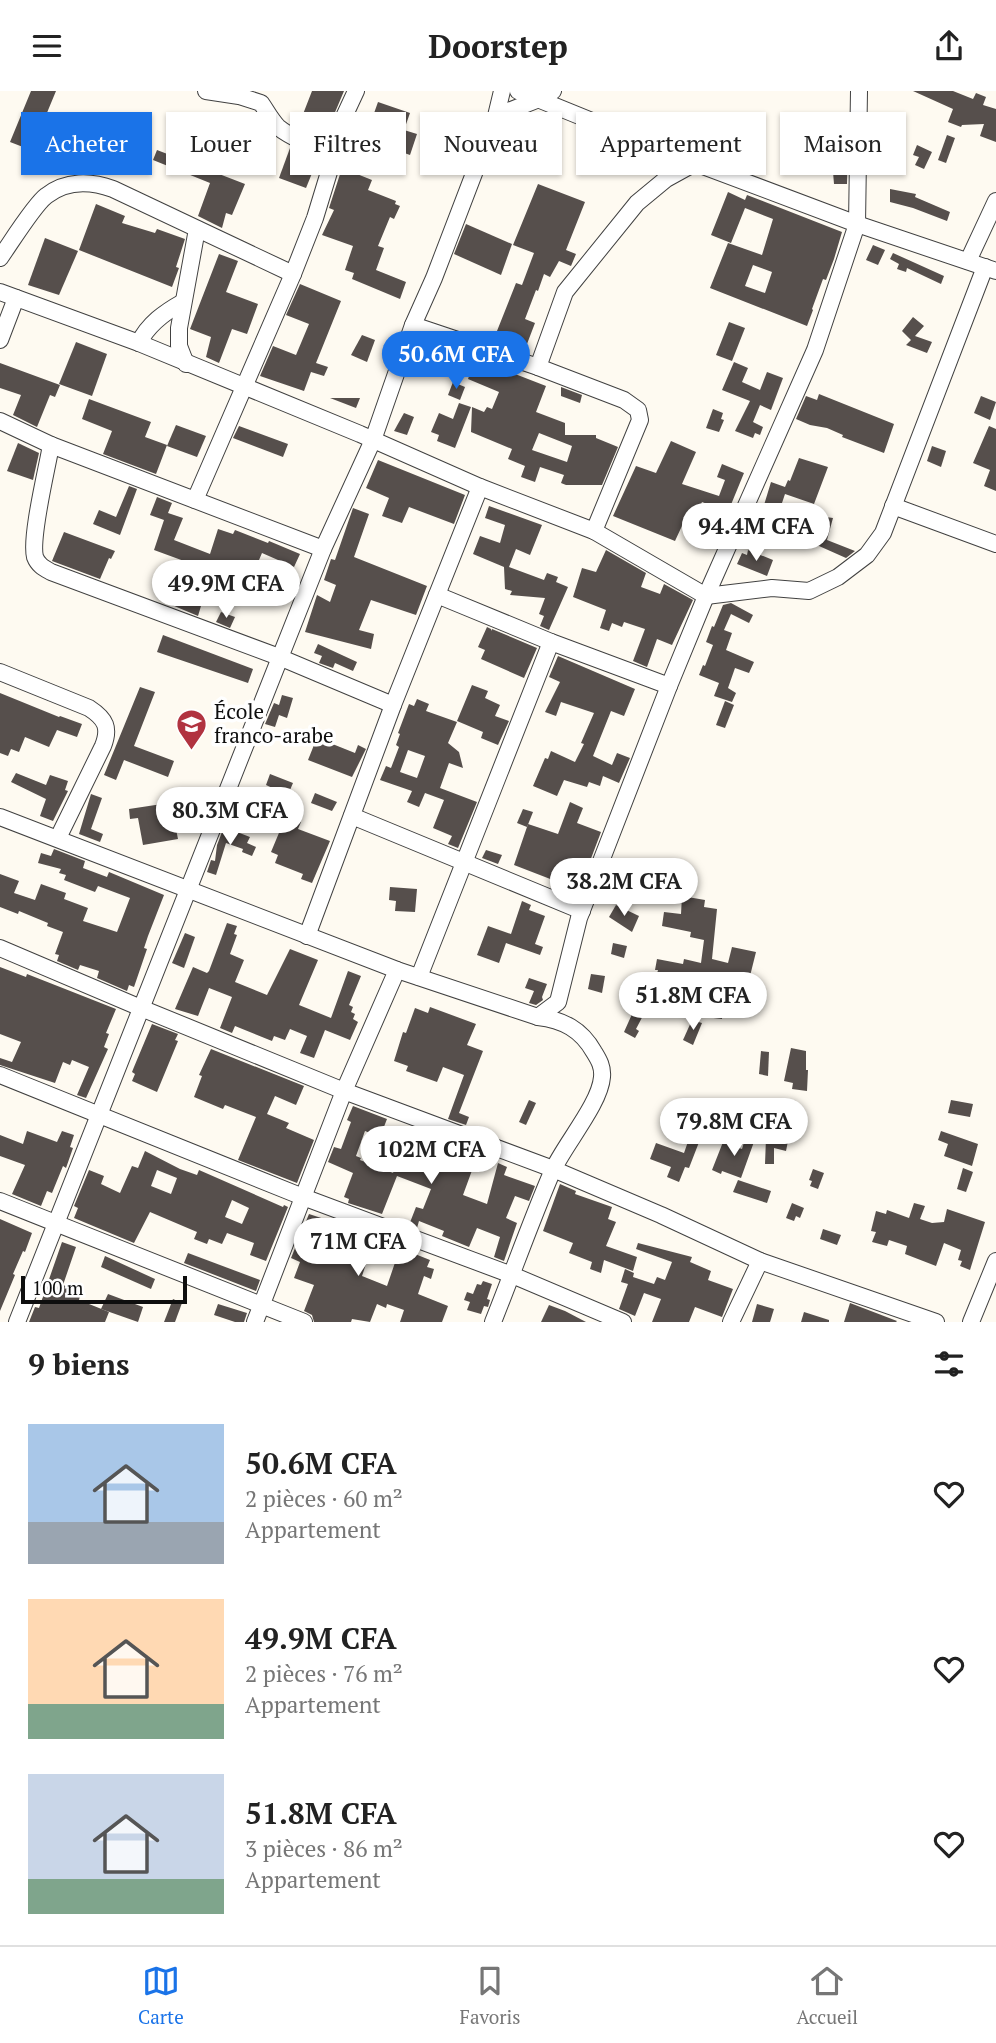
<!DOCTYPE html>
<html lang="fr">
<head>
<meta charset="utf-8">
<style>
  :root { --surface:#fff; --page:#f2f2f2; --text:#222; --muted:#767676; --line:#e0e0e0; --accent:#1a73e8 }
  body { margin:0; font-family:"PT Serif",serif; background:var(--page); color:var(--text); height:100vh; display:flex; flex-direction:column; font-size:26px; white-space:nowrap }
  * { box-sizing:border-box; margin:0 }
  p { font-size:23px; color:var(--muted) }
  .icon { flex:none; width:38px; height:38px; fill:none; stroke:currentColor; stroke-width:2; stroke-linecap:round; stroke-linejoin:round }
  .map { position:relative; height:1231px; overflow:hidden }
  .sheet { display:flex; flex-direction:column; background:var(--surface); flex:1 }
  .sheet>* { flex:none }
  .top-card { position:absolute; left:21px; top:21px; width:956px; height:63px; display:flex; gap:14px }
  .scale { position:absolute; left:21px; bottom:18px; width:166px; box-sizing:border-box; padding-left:7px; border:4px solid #0e0e0e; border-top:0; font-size:19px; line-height:24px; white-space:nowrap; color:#0e0e0e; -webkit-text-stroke:5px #fff; paint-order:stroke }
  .price { position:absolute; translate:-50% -60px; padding:0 16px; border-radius:24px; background:#fff; color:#222; font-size:23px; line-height:46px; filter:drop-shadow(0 2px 4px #0008) }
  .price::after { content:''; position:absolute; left:50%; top:42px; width:21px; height:16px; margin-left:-10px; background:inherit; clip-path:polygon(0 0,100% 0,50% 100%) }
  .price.selected { background:var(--accent); color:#fff }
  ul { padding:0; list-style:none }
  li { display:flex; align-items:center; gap:21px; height:175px; padding:0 28px }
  li span { display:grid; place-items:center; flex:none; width:196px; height:140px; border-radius:0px; color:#555 }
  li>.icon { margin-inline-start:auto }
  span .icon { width:84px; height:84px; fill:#fffc; stroke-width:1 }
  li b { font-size:30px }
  h2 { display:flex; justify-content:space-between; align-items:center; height:84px; padding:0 28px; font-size:30px }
  .chip { padding:0 24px; border-radius:0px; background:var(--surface); box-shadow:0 2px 5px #0004; font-size:24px; line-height:63px }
  .chip.selected { background:var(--accent); color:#fff }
  header { display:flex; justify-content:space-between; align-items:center; height:91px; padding:0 28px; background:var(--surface); font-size:32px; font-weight:700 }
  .tab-bar { display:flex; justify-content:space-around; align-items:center; height:98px; border-top:2px solid var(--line); background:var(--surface); font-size:19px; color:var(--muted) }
  .tab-bar a { display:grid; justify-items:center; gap:4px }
  .tab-bar .selected { color:var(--accent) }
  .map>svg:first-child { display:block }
</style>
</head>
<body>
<header><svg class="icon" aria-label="menu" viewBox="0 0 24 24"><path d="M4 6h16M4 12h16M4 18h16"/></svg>Doorstep<svg class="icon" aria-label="share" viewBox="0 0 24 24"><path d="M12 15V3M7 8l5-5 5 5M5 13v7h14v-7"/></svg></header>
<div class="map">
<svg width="996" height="1231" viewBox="0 0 996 1231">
  <rect width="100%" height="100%" fill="#fefaf1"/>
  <g fill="#564f4c" fill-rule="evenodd">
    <polygon points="31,0 56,0 44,29 64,38 61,47 65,48 57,69 10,51"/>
    <polygon points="312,0 344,0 325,45 310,40 309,42 298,36"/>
    <polygon points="913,0 953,0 973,8 976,2 986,6 983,14 996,18 996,51 980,45 984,33 962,34 961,36 948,31 953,18"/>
    <polygon points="378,11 410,22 404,39 417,43 410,64 393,58 390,66 362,56"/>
    <polygon points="947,44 955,47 946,72 938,69"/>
    <polygon points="818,49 848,50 847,93 834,93 833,81 817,81 806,77 816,54 818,55"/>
    <polygon points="917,54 932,61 924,78 915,74 919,66 913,64"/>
    <polygon points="290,57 317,70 306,97 279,87"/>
    <polygon points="157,59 245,93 232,124 226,122 222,137 198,125 210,92 153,69"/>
    <polygon points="342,77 372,89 368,99 396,110 395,113 400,115 394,128 390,126 378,155 384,157 376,179 406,191 400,208 352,188 354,182 345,179 353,155 322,144 334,119 329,117"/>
    <polygon points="538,93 585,111 566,159 576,163 571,175 559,170 550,186 544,183 538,200 536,199 525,228 535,232 527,253 506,244 504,249 495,245 516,192 522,194 534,162 513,154"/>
    <polygon points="890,98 916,103 915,106 950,121 947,130 913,117 890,111"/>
    <path d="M728 101 745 109 747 104 842 141 834 168 826 189 823 188 812 218 813 219 807 235 710 197 728 152 762 164 773 128 745 117 731 152 711 144ZM753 174 772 181 765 202 745 195Z"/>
    <polygon points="96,113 125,125 122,132 155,142 157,138 185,148 176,176 179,177 172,196 79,159"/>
    <polygon points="466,133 512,153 501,184 454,163"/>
    <polygon points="45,147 78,160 59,204 28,194"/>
    <polygon points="873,154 885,159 878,174 866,169"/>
    <polygon points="893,162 944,185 941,193 907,177 906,181 897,178 899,173 890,168"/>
    <polygon points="219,163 238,170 226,201 258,213 247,243 232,238 219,272 206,266 211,246 190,238"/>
    <polygon points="300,193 341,210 316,272 328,276 324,285 311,281 304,300 260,285 273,255 296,264 309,233 286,224"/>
    <polygon points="913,226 924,235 915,245 932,251 927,262 906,254 911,249 902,240"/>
    <polygon points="729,231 745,237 732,270 716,264"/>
    <polygon points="362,244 375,249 367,271 351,264"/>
    <polygon points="76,251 107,263 92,305 59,293"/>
    <path d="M476 266 506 276 505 279 546 295 536 321 565 332V344H596V347L618 356 602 394H566L561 392 564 384 540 376 535 391 521 386 525 375 508 368 512 358 471 341 472 316 484 321 487 316 492 318 499 301 468 288ZM539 342 572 355 567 371 532 359Z"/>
    <polygon points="734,271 748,277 742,291 760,299 767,281 783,287 771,319 760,314 753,331 763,336 760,344 755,342 753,347 735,340 750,310 722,299"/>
    <polygon points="0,272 60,294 55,306 50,304 37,336 13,324 21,304 0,297"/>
    <polygon points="453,291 465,296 460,309 448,304"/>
    <polygon points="561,296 582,304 580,312 561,305"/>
    <polygon points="819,303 894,333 884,362 842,346 843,344 827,337 810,334 796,328 806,305 817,309"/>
    <polygon points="981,305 996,311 990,329 974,322"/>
    <polygon points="330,307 360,307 356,317"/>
    <polygon points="89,308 151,331 145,346 167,354 156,383 103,363 112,340 82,328"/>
    <polygon points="459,312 471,316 455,357 437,350 439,344 431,341 439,322 453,328"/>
    <polygon points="713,318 723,322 721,328 724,329 719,341 706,337"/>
    <polygon points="404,322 414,326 407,344 394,340"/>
    <polygon points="176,334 206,345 197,366 167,355"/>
    <polygon points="239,335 288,353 283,366 233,347"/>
    <polygon points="989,335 996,338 996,400 984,395 990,379 973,372"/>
    <polygon points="671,350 696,361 682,393 719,405 725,389 717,386 722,373 744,382 728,421 702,411 695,427 687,424 675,450 613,425 636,375 656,382"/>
    <polygon points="18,352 39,362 33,389 7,380"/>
    <polygon points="932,355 946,360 941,376 927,370"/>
    <polygon points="799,367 828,376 814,413 785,403 779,421 784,422 781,432 787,434 782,445 754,434 759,423 761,424 771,391 785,396 788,389 790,390"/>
    <polygon points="378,369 465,404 454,433 409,416 402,432 382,425 389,407 366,397"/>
    <polygon points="129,395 137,398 120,444 93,433 99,419 116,426"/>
    <polygon points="157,406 172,412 168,422 183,427 174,449 210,463 218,438 233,443 235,439 268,452 269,450 300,463 294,476 262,462 248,495 262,502 256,514 227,503 233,488 154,459 164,429 150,424"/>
    <polygon points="489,415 542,434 530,464 516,458 509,476 544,489 547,482 558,486 556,491 568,496 549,539 540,535 544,525 539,523 545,507 510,504 512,500 505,498 504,476 473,463 480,445 500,452 505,434 485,427"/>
    <polygon points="353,417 369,423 354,466 427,495 416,524 371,509 359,539 374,543 371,558 305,541 317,504 330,511 336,494 324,489 331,468 335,469"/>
    <polygon points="813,424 833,427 827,449 855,460 846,467 810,451 811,448 805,447"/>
    <polygon points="64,441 115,460 111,468 109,467 100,488 52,470"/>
    <polygon points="606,459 646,482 641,496 660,503 664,493 693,509 672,554 657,548 647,576 633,570 645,538 624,531 622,536 612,532 609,540 600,537 606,519 573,506 582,477 596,481"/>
    <polygon points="748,459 773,469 767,485 737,473 742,462 747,464"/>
    <polygon points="162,491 177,496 174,503 201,515 198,525 160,509 161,506 157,504"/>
    <polygon points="731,512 753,524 749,532 731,523 724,539 732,542 726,559 754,571 749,582 735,577 728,597 736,602 732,611 714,605 719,592 699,584 703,574 705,575 713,554 706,551 712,535 714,536 723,514"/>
    <polygon points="221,521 235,526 230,537 216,531"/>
    <polygon points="487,536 491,538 491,540 492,538 537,557 524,587 481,568 485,559 478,556"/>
    <polygon points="163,544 253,578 248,592 157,561"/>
    <polygon points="318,553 357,571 353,580 335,572 333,577 319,572 322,565 314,562"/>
    <polygon points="558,565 635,598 624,625 611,620 593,665 612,674 617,662 630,667 619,692 603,685 600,695 589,691 587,696 564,689 557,705 533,695 545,667 548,668 551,660 575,671 584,653 581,652 594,622 561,611 556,625 545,621 560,591 549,586"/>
    <polygon points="472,594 488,600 485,607 500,614 495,625 509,630 498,654 481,647 483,641 457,630"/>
    <polygon points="140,596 155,601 134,655 174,670 168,686 124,669 116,689 104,684"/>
    <polygon points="0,602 59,626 60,625 82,633 77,646 57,639 49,656 25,646 19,661 11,658 8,665 0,662"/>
    <polygon points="282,604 293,607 287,627 279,624 275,636 265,633 274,612 279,614"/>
    <path d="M417 608 429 613 426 620 457 631 448 652 459 661 463 677 449 672 440 697 477 711 458 757 448 753 452 745 433 737 444 709 425 702 419 716 407 711 412 700 380 689 386 675 391 677 399 656 396 654 400 643 398 642 409 613 414 615ZM408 659 425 665 417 687 400 681Z"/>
    <polygon points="725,610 734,614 725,637 716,634"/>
    <polygon points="320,639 333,644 330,652 355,662 358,654 366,658 352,686 308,669"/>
    <polygon points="16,682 46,694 50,684 68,690 65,699 68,700 53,730 40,725 46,708 11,691"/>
    <polygon points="270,683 293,692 290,699 295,701 286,726 301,731 298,738 330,750 312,792 301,788 303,783 275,772 278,764 271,761 281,737 230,721 237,703 245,707 249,699 262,704 260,711 277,718 283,702 266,694"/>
    <polygon points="315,702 337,711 332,720 311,712"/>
    <polygon points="91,703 102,707 91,738 103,743 100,751 79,743"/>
    <polygon points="570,711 583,717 577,732 601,741 584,786 563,778 558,791 514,774 528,733 558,743"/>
    <polygon points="162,713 165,725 173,723 178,748 143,754 138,727 130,728 129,718"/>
    <polygon points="523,718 533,721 527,736 517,732"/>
    <polygon points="224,736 250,746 247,752 256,756 252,765 242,761 243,758 226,752 216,784 207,781 211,769 215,770 217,754"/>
    <polygon points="54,758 85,770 83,777 107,786 109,781 164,804 148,845 144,857 147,858 134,896 129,894 127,900 97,887 99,880 80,874 78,879 57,870 59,864 55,863 63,841 47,835 48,832 19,820 18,823 0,816 0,783 19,790 14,802 35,809 41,793 66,802 64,808 88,817 83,830 117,841 130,807 98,795 95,801 64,789 66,784 59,782 61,778 38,772 41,762 51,765"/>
    <polygon points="486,759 502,764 498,773 482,767"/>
    <polygon points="390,796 417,798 415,821 395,820 396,810 389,809"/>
    <polygon points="682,805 705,809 704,816 717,818 712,868 728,872 732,856 756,861 750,885 734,881 727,918 723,916 722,928 705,926 707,917 714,918 719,894 677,891 674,903 653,897 658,879 655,879 657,868 683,873 684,868 701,872 704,849 690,846 691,841 662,835 664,821 681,823"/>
    <polygon points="522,810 531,814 529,819 545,825 535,853 543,856 540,864 506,852 499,872 477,864 488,835 511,843"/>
    <polygon points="616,814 639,825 632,841 609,826"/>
    <polygon points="227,832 237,835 234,843 237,844 230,863 244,869 235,891 267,904 290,858 318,869 299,914 331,927 348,880 361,885 349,914 353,916 351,921 355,923 353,928 358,931 350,949 325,939 314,967 300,962 307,945 290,938 285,949 274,945 272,950 235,935 232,942 220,937 232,906 209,897 198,925 175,918 193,876 207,882 209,880"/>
    <polygon points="185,842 195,846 184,877 172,872"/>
    <polygon points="613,852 627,855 624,867 611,863"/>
    <polygon points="0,876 26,886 27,883 116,918 106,942 109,943 104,956 108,958 86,1007 77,1004 89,976 72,969 70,974 63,971 55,992 0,974 0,967 12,971 21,951 0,943"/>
    <polygon points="591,883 605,885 602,902 588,898"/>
    <polygon points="529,887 547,893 542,906 543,909 536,914 529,912 534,900 525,897"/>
    <polygon points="637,912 647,917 636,938 639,940 635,947 624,941"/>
    <polygon points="430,916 476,933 467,954 483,960 459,1022 469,1026 466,1034 448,1028 464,984 443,976 437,991 406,980 408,975 394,970 403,941 406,942 415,917 428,922"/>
    <polygon points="692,929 702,932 693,954 683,949"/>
    <polygon points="152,933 178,943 175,949 178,950 157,1001 132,990 135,983 132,981 134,976"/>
    <polygon points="791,957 806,960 806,979 808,979 807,1000 792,998 793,992 784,990"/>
    <polygon points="211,958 304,995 296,1014 275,1005 267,1023 289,1032 286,1037 314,1049 297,1092 238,1069 256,1026 225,1014 223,1018 194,1006 202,985 199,984"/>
    <polygon points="761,960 769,961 768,985 759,983"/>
    <polygon points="786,1008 796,1010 786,1060 774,1057 774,1073 765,1073 766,1047 771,1049 774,1026 782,1027"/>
    <polygon points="529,1009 536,1012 526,1034 519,1031"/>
    <polygon points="951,1009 973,1013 970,1026 948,1022"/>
    <polygon points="353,1015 387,1028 380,1046 365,1040 356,1065 361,1067 360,1069 393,1082 405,1051 441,1065 447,1050 478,1063 463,1104 487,1113 498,1072 507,1076 504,1084 535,1095 529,1110 515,1105 506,1127 517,1132 504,1170 494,1166 500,1146 477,1137 469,1156 442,1145 444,1140 419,1130 417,1137 409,1134 416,1116 423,1118 431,1098 397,1085 382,1123 348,1112 349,1108 344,1106 353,1082 328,1071 334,1056 341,1058 351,1031 347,1029"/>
    <polygon points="27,1040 57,1051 62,1040 74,1044 70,1056 73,1057 66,1077 63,1075 52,1102 47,1100 41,1115 12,1103 25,1074 0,1065 0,1044 23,1053"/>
    <polygon points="941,1040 978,1053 972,1075 944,1065 948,1053 938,1049"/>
    <polygon points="691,1042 701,1046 689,1077 685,1076 679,1091 667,1086 671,1076 650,1068 656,1052 684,1062"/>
    <polygon points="746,1045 755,1048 741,1087 722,1080 721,1083 712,1079 723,1051 742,1058"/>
    <path d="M145 1060 180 1078 197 1084 199 1079 283 1116 284 1114 288 1116 266 1170 250 1164 254 1152 227 1142 222 1153 209 1148 207 1153 194 1148 197 1141 150 1121 134 1152 74 1127 78 1117 74 1115 89 1079 104 1085 101 1093 120 1102 132 1075 138 1077ZM157 1079 177 1087 171 1103 151 1095ZM232 1109 249 1117 242 1133 225 1126Z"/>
    <polygon points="963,1077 973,1081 966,1101 957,1098"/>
    <polygon points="813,1078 824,1082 818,1098 810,1095 812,1090 809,1089"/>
    <polygon points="738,1089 771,1100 767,1112 733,1101"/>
    <polygon points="560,1093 576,1100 575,1103 612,1116 608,1128 616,1131 606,1155 637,1166 633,1180 604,1169 601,1182 590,1178 592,1171 569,1162 573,1152 543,1140"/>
    <polygon points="792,1112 804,1117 800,1127 796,1125 794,1130 786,1127"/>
    <polygon points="914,1112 925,1115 920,1128 932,1132 944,1131 947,1118 985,1131 970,1179 960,1175 962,1170 958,1169 961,1159 944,1152 936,1175 905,1163 907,1155 889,1149 887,1155 872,1151 876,1141 871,1140 876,1120 886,1123 887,1119 909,1127"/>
    <polygon points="309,1123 367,1142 361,1162 369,1164 362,1185 387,1195 400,1157 430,1169 427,1176 434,1178 431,1188 424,1185 418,1203 448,1215 442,1231 400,1231 404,1219 387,1213 386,1217 377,1213 370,1231 352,1228 351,1231 314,1231 312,1224 304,1220 314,1194 294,1187 300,1171 291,1167"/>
    <polygon points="0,1128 32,1142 25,1161 23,1160 13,1183 15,1184 0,1220"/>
    <polygon points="823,1138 841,1144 837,1154 820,1148"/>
    <polygon points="62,1151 76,1156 63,1194 81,1201 79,1209 109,1221 105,1231 29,1231 35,1216 39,1217"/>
    <polygon points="638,1152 692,1166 690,1171 711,1180 708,1189 733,1198 722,1226 695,1216 689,1231 652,1231 661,1208 644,1202 635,1225 619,1218 628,1193 621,1191 625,1178 634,1182 633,1186 654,1193 657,1186 665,1189 672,1171 636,1158"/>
    <polygon points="188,1162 260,1189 256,1200 184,1172"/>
    <polygon points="105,1165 155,1188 151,1198 101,1176"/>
    <polygon points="483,1190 492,1193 487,1208 490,1209 488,1216 484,1215 481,1223 467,1219 470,1211 464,1209 467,1201 473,1203 477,1193 481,1194"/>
    <polygon points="108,1203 143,1216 138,1231 101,1218"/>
    <polygon points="173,1208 182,1212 175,1231 164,1231"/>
    <polygon points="850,1212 897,1230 896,1231 844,1231"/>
    <polygon points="218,1213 247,1222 244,1231 235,1231 214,1224"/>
    <polygon points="757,1213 774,1218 770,1231 752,1231"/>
    <polygon points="549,1214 565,1220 586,1231 541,1231"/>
    <polygon points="804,1221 829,1229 829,1231 801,1231"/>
  </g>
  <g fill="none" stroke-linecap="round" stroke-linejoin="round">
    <defs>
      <g id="minor">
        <path d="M206 0 239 5 261 12C266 19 271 29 278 36 294 50 317 54 333 68"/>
        <polyline points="518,0 695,72 857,133 996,180"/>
        <polyline points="496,25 502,0"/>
        <path d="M0 167C10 153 34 114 46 105 66 89 91 90 113 98L293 183"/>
        <polyline points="968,170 996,110"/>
        <polyline points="0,201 139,252 360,343 480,396 594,440 706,505 772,497 809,500 838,486 867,464 883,442 985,176"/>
        <polyline points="413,234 538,276 624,309 638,319 640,329 594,440"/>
        <polyline points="0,249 16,207"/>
        <path d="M139 252C148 233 165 221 183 211"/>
        <polyline points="186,273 179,255 179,237 197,138"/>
        <polyline points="538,276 565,201 637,112 666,88 695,72"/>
        <polyline points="0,330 51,354 323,458"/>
        <path d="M51 354C47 378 30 446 35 466 38 474 44 477 51 481L279 566 393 614"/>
        <polyline points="195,409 293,183 315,127 333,68 336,43 356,0"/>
        <polyline points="893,415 996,453"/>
        <polyline points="437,504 551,551 669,595"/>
        <path d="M0 581 89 617C106 628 110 637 103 655L58 747"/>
        <polyline points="352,725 582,820"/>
        <path d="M0 726 397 879 538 926C563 929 581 938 594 961 599 969 603 976 602 986 600 1013 564 1054 552 1081 531 1130 513 1181 493 1231"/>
        <polyline points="307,845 393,614 480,396"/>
        <polyline points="0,857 141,917 344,1000 553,1078 661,1124 760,1170 936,1231"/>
        <polyline points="419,886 551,551"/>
        <polyline points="538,926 558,911 579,827 669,595 706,505 815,259 857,133 859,0"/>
        <polyline points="0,984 303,1106 512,1184 623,1231"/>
        <polyline points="0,1110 304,1231"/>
        <polyline points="17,1231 323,458 373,349 413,234 434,187 496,25 539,8 553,0"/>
        <polyline points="255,1231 344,1000 397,879"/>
        <polyline points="731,1231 760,1170"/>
        <polyline points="971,1231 996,1170"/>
      </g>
    </defs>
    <use href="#minor" stroke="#414141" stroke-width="18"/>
    <use href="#minor" stroke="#fff" stroke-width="16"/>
  </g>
  <defs>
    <symbol id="school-pin" viewBox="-11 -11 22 30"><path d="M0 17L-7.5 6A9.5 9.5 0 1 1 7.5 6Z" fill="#b13340" stroke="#fff"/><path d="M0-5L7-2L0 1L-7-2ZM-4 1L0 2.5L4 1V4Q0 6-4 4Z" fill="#fff"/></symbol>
  </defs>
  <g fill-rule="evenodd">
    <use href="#school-pin" x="174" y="616" width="35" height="47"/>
  </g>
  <g text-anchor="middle" stroke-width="7" stroke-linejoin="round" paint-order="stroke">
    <g font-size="21" fill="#0e0e0e" stroke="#fff" text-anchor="start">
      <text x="214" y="628">École<tspan x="214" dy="24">franco-arabe</tspan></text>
    </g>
  </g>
</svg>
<div class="scale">100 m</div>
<b class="price selected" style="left:456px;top:300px">50.6M CFA</b>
<b class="price" style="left:756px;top:472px">94.4M CFA</b>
<b class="price" style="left:226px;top:529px">49.9M CFA</b>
<b class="price" style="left:230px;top:756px">80.3M CFA</b>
<b class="price" style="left:624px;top:827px">38.2M CFA</b>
<b class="price" style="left:693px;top:941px">51.8M CFA</b>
<b class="price" style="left:734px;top:1067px">79.8M CFA</b>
<b class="price" style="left:431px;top:1095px">102M CFA</b>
<b class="price" style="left:358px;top:1187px">71M CFA</b>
<div class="top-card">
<a class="chip selected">Acheter</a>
<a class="chip">Louer</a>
<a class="chip">Filtres</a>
<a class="chip">Nouveau</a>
<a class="chip">Appartement</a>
<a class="chip">Maison</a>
</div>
</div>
<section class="sheet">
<h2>9 biens<svg class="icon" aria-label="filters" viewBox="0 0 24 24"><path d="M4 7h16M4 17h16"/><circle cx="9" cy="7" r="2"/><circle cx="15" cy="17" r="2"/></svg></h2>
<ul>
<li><span style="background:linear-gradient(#a9c7e8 70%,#9aa5b1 0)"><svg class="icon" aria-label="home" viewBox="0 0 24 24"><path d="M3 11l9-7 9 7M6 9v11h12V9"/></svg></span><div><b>50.6M CFA</b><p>2 pièces · 60 m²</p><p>Appartement</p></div><svg class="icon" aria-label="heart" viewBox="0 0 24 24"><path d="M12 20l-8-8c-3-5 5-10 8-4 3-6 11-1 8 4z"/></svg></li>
<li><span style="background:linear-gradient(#ffd9b3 75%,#7fa58c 0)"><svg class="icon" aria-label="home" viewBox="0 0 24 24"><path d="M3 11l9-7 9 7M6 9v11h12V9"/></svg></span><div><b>49.9M CFA</b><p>2 pièces · 76 m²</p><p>Appartement</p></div><svg class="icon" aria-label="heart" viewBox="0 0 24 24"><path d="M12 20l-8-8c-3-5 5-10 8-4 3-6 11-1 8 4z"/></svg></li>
<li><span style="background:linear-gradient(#c9d6e8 75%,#7fa58c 0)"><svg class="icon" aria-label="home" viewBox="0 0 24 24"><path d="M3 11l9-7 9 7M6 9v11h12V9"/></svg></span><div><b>51.8M CFA</b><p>3 pièces · 86 m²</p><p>Appartement</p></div><svg class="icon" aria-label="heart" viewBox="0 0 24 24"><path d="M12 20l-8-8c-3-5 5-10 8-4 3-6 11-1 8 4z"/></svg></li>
</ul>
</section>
<nav class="tab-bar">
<a class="selected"><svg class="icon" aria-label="map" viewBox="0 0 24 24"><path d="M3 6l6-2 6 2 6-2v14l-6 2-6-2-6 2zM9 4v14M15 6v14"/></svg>Carte</a>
<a><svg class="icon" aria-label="saved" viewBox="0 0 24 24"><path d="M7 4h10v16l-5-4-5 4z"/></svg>Favoris</a>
<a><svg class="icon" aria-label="home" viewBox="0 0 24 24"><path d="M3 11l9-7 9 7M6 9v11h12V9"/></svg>Accueil</a>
</nav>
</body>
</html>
